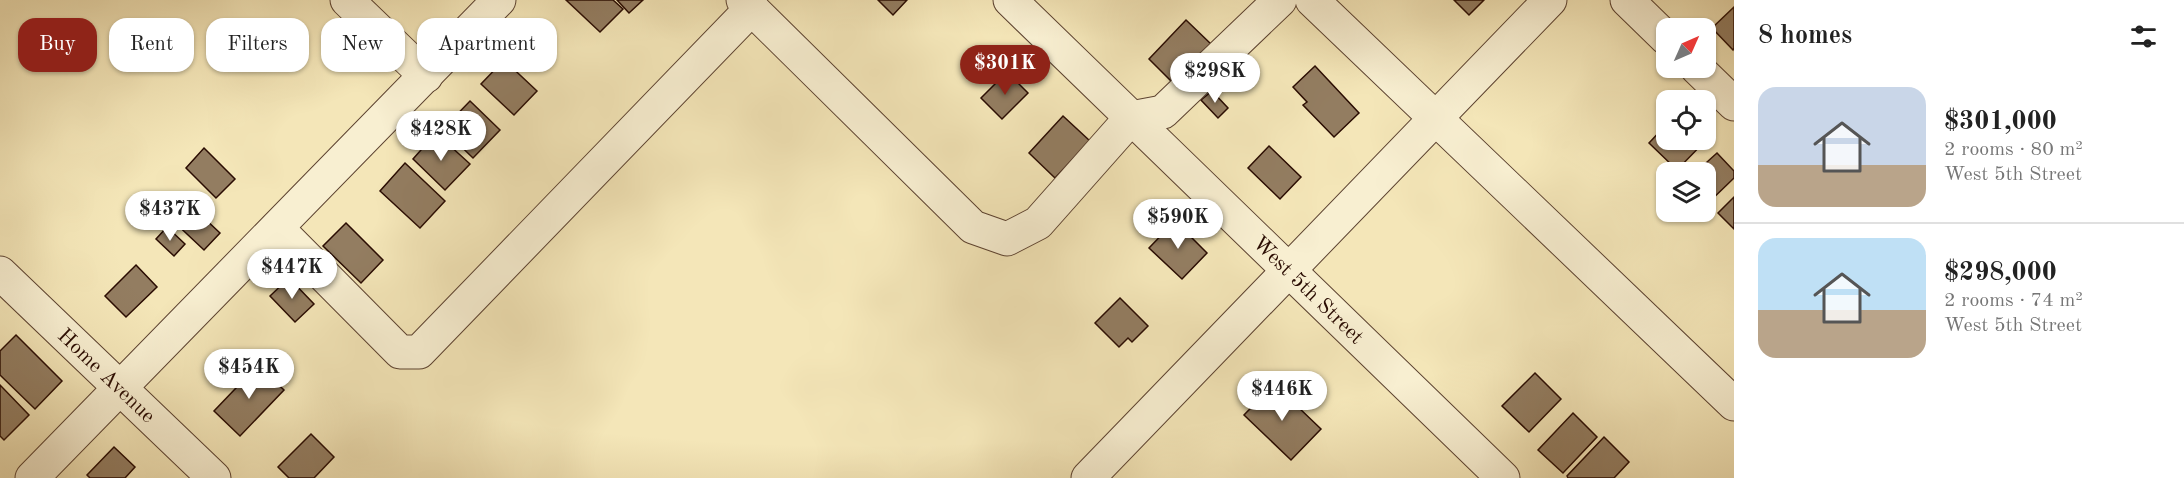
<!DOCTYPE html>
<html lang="en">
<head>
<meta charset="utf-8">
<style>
  :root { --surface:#fff; --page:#f2f2f2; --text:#222; --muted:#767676; --line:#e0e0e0; --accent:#8f2418 }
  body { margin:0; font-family:"Old Standard TT",serif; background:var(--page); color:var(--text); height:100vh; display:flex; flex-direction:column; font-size:22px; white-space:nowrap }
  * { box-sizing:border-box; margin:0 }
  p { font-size:20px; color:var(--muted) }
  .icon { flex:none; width:33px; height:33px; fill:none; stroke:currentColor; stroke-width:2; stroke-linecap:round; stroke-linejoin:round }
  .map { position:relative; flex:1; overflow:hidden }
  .details { display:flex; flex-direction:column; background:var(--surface); width:450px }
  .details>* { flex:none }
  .banner { position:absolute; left:18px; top:18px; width:570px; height:54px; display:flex; gap:12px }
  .needle { width:39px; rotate:45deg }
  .controls { position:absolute; left:1656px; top:18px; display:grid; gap:12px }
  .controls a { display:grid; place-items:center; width:60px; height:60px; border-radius:12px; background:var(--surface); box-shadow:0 2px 4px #0004; font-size:30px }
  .price { position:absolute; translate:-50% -51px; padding:0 14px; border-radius:21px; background:#fff; color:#222; font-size:20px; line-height:39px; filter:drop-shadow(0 2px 3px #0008) }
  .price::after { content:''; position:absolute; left:50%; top:36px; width:18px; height:14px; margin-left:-9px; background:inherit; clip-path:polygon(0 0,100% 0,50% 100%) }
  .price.current { background:var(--accent); color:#fff }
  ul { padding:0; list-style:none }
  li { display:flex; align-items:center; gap:18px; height:150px; padding:0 24px }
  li+li { border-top:2px solid var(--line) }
  li span { display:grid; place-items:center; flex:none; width:168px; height:120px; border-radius:18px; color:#555 }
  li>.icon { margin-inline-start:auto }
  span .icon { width:72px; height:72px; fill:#fffc; stroke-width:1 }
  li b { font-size:26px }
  h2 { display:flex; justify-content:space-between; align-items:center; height:72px; padding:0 24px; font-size:26px }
  .tag { padding:0 21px; border-radius:18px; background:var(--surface); box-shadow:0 2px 4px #0004; font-size:21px; line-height:54px }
  .tag.current { background:var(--accent); color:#fff }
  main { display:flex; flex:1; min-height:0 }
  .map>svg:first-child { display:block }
</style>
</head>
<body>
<main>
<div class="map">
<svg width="1734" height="478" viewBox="0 0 1734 478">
  <rect width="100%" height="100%" fill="#f4e6b8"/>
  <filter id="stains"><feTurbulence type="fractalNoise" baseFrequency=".00333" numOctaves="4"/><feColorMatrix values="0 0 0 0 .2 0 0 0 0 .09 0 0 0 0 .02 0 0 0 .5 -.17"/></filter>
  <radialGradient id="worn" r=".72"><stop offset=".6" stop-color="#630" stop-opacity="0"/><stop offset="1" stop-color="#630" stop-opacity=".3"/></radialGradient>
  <g fill="#937d61" stroke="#2a0c02" stroke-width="1.5">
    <polygon points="566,0 613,0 623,9 600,32"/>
    <polygon points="617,0 643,0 629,13"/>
    <polygon points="878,0 907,0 893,15"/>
    <polygon points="1454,0 1484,0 1469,15"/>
    <polygon points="1734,7 1734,48 1733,50 1712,28"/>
    <polygon points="1186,20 1212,45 1174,84 1149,59"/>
    <polygon points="504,60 537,91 514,115 481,84"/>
    <polygon points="1315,66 1359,113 1334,137 1303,105 1307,102 1293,87"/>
    <polygon points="1007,72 1028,93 1002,119 981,98"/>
    <polygon points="1212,91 1228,108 1218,118 1201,100"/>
    <polygon points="470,101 500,130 473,158 443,129"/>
    <polygon points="1063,116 1090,141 1055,178 1029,153"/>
    <polygon points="1666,125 1666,140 1706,140 1706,132 1710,136 1677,170 1649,143"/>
    <polygon points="436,133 470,164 445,190 413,159"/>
    <polygon points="1269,146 1301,177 1280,199 1248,168"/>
    <polygon points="204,148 235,179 216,198 186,168"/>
    <polygon points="1717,153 1734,171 1734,178 1707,204 1706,172 1696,172"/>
    <polygon points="405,163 445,201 420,228 380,191"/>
    <polygon points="1734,197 1734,229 1718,213"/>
    <polygon points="187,202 220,233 204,250 171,219"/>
    <polygon points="1175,221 1207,253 1182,279 1149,248"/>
    <polygon points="346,223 383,260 361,283 323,246"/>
    <polygon points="167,227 185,244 174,256 156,239"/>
    <polygon points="136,265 157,287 126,317 105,296"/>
    <polygon points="289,278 314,304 295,322 270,296"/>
    <polygon points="1120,298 1148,326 1132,342 1128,338 1119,347 1095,323"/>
    <polygon points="16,335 62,381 35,409 0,375 0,351"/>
    <polygon points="258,365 284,390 240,436 214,411"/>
    <polygon points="1535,373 1561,399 1529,432 1502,406"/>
    <polygon points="1274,384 1321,429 1291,460 1244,415"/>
    <polygon points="0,385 29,415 4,440 0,436"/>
    <polygon points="1573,413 1597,437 1563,473 1538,450"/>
    <polygon points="311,434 334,457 314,478 289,478 278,467"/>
    <polygon points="1604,437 1629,462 1614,478 1568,478 1567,476"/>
    <polygon points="114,447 135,467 125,478 90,478 87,475"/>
  </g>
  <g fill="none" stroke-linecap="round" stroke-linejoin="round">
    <defs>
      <g id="minor">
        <polyline points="347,0 426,76"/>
        <polyline points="743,0 973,227 1007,239 1038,223 1131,118 1163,112 1280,0"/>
        <path id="s1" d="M1010 0 1503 478"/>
        <polyline points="1312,0 1734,404"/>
        <polyline points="1627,0 1666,38"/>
        <polyline points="1697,68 1734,104"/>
        <polyline points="277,228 400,352 419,352 752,8"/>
        <path id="s2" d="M0 273 214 478"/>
        <polyline points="32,478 499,0"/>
        <polyline points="1088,478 1550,0"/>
      </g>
    </defs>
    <use href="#minor" stroke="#5c4230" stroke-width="35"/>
    <use href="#minor" stroke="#f8efd1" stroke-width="33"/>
  </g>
  <g text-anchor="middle" stroke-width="5" stroke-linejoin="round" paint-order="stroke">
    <g font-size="21" fill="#2a0c02" stroke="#f8efd1">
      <text dy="7" stroke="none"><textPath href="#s1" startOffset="416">West 5th Street</textPath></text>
      <text dy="7" stroke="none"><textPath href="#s2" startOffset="148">Home Avenue</textPath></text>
    </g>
  </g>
  <rect width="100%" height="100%" filter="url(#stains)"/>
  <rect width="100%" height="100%" fill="url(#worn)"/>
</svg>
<div class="controls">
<a><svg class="needle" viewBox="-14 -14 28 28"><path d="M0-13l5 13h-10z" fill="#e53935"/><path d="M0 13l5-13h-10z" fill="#767676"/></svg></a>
<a><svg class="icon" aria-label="locate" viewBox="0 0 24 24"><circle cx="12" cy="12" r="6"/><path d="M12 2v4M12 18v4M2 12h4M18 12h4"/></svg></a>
<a><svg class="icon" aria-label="layers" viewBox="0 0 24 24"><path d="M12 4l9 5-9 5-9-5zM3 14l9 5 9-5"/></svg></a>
</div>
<b class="price current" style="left:1005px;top:96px">$301K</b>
<b class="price" style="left:1215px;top:104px">$298K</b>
<b class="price" style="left:441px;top:162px">$428K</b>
<b class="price" style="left:170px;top:242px">$437K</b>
<b class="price" style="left:1178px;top:250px">$590K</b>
<b class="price" style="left:292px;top:300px">$447K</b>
<b class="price" style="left:249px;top:400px">$454K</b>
<b class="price" style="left:1282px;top:422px">$446K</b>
<div class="banner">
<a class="tag current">Buy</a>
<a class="tag">Rent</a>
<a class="tag">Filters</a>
<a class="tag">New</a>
<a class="tag">Apartment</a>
</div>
</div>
<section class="details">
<h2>8 homes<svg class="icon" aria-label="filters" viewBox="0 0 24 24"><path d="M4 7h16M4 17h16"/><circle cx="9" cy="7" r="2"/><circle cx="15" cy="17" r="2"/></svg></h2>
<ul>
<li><span style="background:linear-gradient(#c9d6e8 65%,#b9a48a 0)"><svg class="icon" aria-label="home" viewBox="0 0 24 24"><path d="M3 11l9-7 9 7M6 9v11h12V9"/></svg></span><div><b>$301,000</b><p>2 rooms · 80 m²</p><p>West 5th Street</p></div></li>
<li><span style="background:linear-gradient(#bfe0f5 60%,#b9a48a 0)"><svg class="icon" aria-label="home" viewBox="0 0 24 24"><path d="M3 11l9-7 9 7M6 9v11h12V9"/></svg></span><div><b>$298,000</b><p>2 rooms · 74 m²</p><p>West 5th Street</p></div></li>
</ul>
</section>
</main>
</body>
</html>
